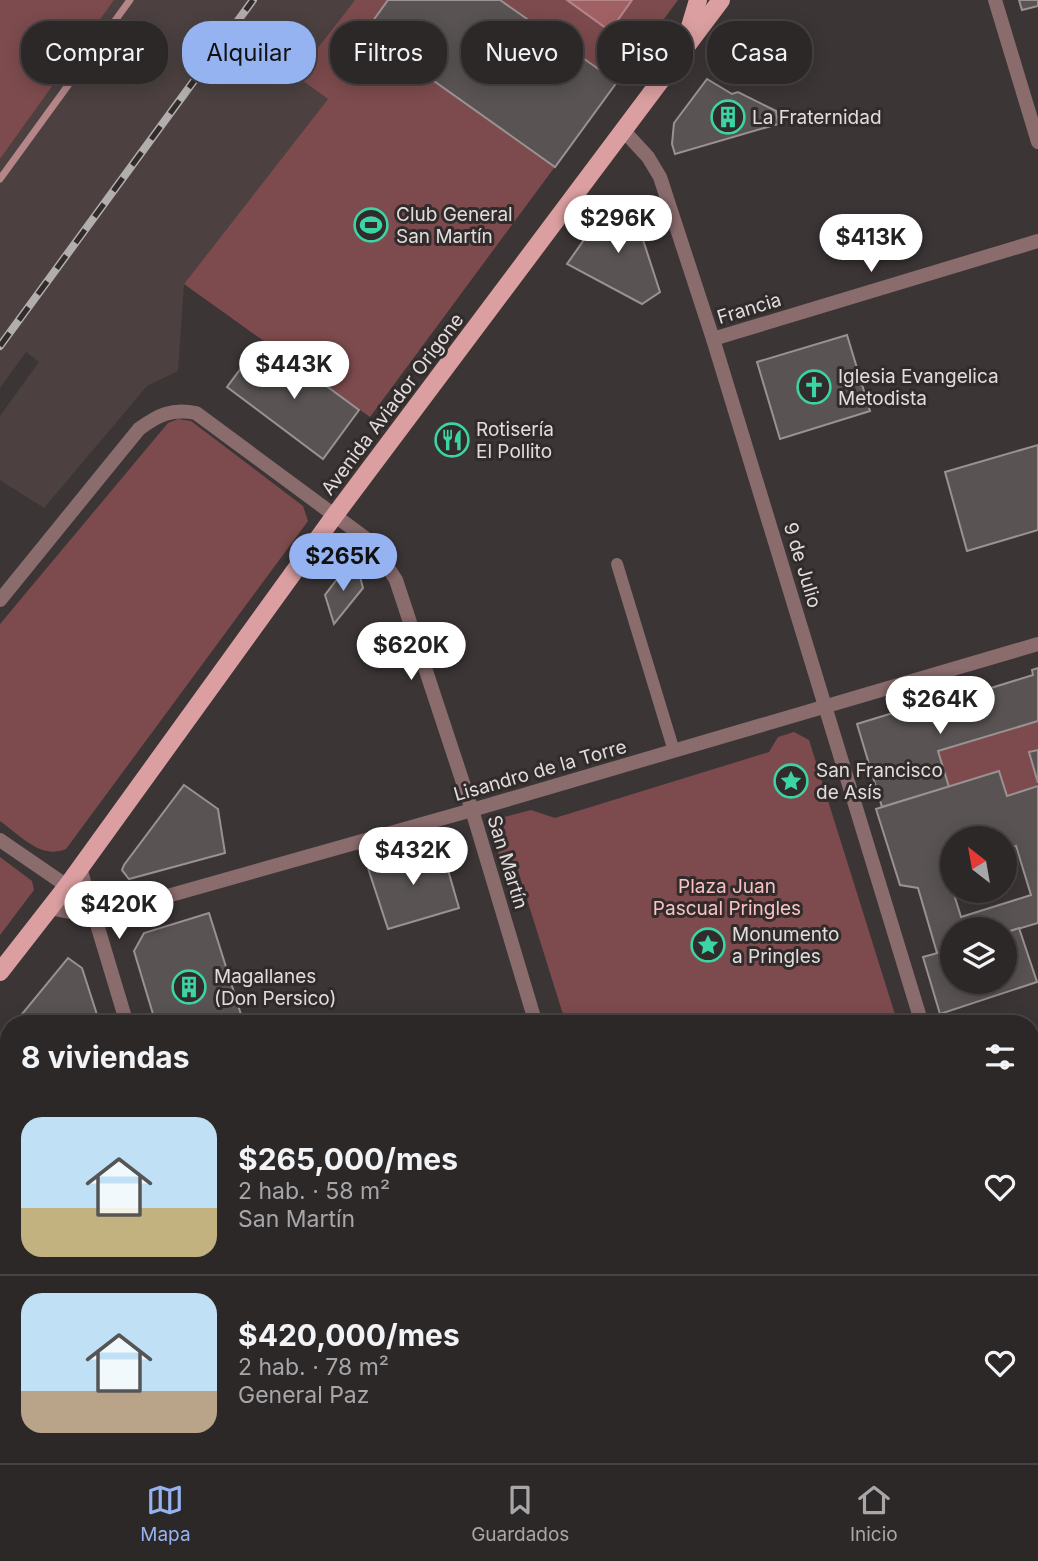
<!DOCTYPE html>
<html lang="es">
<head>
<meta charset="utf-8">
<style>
  :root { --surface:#2d2828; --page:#353030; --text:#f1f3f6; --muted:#a7a6a8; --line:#484445; --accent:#95b2f1 }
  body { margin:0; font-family:Inter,sans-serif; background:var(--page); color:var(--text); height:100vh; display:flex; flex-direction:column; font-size:26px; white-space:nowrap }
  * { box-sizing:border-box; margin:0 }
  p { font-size:23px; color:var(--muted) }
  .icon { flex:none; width:38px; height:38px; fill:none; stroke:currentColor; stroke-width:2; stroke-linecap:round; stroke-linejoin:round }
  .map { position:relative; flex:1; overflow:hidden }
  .sheet { position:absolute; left:0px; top:1015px; width:1040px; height:448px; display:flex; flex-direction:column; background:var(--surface); border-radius:28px 28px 0 0; box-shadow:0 4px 18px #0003,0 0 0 2px var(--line) }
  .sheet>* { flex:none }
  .guide { position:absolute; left:21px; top:21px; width:998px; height:63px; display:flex; gap:14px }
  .needle { width:46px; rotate:329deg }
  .buttons { position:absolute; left:940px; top:826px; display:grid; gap:14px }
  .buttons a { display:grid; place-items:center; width:77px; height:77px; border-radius:50%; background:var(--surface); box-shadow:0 4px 18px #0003,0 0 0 2px var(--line); font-size:35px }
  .price { position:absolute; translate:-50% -60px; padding:0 16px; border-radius:24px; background:#fff; color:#222; font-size:23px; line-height:46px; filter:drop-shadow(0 2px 4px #0008) }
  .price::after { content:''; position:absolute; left:50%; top:42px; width:21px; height:16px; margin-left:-10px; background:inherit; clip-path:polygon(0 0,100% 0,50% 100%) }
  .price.current { background:var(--accent); color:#111 }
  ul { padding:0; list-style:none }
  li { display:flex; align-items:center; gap:21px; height:175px; padding:0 21px }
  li+li { border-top:2px solid var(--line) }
  li span { display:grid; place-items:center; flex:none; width:196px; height:140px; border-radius:21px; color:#555 }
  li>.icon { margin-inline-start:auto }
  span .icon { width:84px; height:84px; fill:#fffc; stroke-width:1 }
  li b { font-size:30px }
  h2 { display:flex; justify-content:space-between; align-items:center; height:84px; padding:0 21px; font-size:30px }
  .pill { padding:0 24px; border-radius:28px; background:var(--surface); box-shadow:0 4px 18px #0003,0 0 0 2px var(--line); font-size:24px; line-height:63px }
  .pill.current { background:var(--accent); color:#111 }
  .menu { display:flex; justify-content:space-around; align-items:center; height:98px; border-top:2px solid var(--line); background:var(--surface); font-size:19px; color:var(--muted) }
  .menu a { display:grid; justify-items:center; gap:4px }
  .menu .current { color:var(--accent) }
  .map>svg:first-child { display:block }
</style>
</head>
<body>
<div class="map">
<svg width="1038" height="1463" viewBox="0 0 1038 1463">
  <rect width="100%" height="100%" fill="#3c3536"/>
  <polygon fill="#4c4040" points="114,0 355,0 296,76 328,99 184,284 178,371 147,386 44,508 0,480 0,416 39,362 26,352 0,388 0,159"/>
  <g fill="#7d4b4d">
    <polygon points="0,0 114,0 0,159"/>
    <polygon points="355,0 678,0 370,417 184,284 328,99 296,76"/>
    <path d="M178 419 191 421 303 506 308 521 66 849C41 860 20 835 0 821V624L168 423Z"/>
    <polygon points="1038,721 1038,750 1029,753 1038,786 1007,796 999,771 949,787 938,751"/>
    <polygon points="794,732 809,740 898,1024 566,1024 516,864 500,859 492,830 500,818 531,810 555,818 769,752 778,737"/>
    <polygon points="0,857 32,881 34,890 0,935"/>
  </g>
  <polygon fill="#a16164" stroke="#b48688" stroke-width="2" points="567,0 632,0 610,31"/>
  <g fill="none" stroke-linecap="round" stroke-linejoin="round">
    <polyline stroke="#b48688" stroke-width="7" points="0,179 130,0"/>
  </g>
  <g fill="#595353" stroke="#9a9292" stroke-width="2" fill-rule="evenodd">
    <polygon points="388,0 500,0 617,82 555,167 365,32"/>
    <polygon points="1019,0 1038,0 1038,6 1022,10"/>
    <polygon points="707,79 732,94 738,92 776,111 778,124 675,154 672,144 674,123"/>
    <polygon points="612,200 632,206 660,292 642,304 567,264"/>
    <polygon points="847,335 870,411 780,439 757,362"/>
    <polygon points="256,348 274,361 280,352 359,410 323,459 227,387"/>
    <polygon points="1038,445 1038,530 967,551 945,472"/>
    <polygon points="344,570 359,573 363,588 334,624 325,595"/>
    <polygon points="1038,668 1038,721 938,751 949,787 882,807 857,724 922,704 923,709 1033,675 1032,670"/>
    <polygon points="1038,750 1038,783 1029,752"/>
    <path d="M999 771 1007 796 1038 786V923L1004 933V929H952V949L937 953 918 888 900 885 876 809ZM952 838H1004V849L1016 846 1031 895 961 917 946 868 952 866Z"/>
    <polygon points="184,785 218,809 225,853 129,879 122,870 124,865"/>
    <polygon points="430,846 444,856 459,908 388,929 367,865"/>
    <polygon points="209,913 244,1024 156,1024 134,951 144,933"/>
    <polygon points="1019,928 1037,982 940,1014 923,957 952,949 952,982 1004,982 1004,933"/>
    <polygon points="68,958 82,968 100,1024 34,1024 22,1014"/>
    <polygon points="9,1081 9,1194 0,1197 0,1084"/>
  </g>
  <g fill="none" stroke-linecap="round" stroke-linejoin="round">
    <polyline stroke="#8a6c6d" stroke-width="12" points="617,564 674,751"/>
    <g stroke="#8a6c6d" stroke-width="14">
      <polyline points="995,0 1038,142"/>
      <polyline points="623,130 648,157 660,177 713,339 922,1024"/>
      <polyline points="713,339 1038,241"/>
      <path d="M0 600 139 429C158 415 172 408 196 413L372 543 396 580 472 810 536 1024"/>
      <polyline points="0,840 67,886"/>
      <polyline points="80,868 127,1024"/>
      <polyline points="50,908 93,917 472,810 1038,644"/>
      <polyline points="1031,1042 1038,1040"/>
      <polyline points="0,1342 9,1340"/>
      <polyline points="1031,1381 1038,1405"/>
      <polyline points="1031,1431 1038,1429"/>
      <polyline points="262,1454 265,1463"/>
      <polyline points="661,1454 664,1463"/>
      <polyline points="918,1463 949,1454"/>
    </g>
    <g stroke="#db9fa1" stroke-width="18">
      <polyline points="686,40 698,0"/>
      <polyline points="0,972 67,886 335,515 721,0"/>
    </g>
    <defs>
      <polyline id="rail" points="0,346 253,0"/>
    </defs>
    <use href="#rail" stroke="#b3aeae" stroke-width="8"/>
    <use href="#rail" stroke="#312b2b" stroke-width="5" stroke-dasharray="16" stroke-linecap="butt"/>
  </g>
  <defs>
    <symbol id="building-ring" viewBox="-11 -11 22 22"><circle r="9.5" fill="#312b2b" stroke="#3cd4a4" stroke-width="1.5"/><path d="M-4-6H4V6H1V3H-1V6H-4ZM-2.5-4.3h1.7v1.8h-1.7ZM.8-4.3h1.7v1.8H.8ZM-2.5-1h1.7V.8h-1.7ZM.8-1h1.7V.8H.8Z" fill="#3cd4a4"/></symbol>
    <symbol id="stadium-ring" viewBox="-11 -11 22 22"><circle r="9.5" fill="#312b2b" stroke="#3cd4a4" stroke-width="1.5"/><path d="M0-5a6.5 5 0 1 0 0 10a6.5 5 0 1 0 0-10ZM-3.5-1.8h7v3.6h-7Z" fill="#3cd4a4"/></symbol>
    <symbol id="church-ring" viewBox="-11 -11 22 22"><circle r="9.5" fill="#312b2b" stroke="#3cd4a4" stroke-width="1.5"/><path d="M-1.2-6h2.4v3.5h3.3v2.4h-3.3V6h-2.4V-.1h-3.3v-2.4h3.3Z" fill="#3cd4a4"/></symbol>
    <symbol id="restaurant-ring" viewBox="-11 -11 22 22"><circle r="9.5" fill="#312b2b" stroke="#3cd4a4" stroke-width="1.5"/><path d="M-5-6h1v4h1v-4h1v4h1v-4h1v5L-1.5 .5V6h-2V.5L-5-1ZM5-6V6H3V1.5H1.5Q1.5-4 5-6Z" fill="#3cd4a4"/></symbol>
    <symbol id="sight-ring" viewBox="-11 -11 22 22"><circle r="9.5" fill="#312b2b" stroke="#3cd4a4" stroke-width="1.5"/><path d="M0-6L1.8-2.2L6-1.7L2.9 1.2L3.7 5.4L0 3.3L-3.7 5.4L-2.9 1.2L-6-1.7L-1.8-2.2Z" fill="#3cd4a4"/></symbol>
  </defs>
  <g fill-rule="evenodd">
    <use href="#building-ring" x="709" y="98" width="38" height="38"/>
    <use href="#stadium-ring" x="352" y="206" width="38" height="38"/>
    <use href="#church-ring" x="795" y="368" width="38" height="38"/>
    <use href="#restaurant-ring" x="433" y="421" width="38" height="38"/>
    <use href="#sight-ring" x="772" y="762" width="38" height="38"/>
    <use href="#sight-ring" x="689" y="926" width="38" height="38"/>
    <use href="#building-ring" x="170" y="968" width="38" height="38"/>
  </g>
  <g text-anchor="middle" stroke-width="6" stroke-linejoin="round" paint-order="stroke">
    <g font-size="19" fill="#e1dddd" stroke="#312b2b" text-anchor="start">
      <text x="752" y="124">La Fraternidad</text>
      <text x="396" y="221">Club General<tspan x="396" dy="22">San Martín</tspan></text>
      <text x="838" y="383">Iglesia Evangelica<tspan x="838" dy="22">Metodista</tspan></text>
      <text x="476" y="436">Rotisería<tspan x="476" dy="22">El Pollito</tspan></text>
      <text x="816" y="777">San Francisco<tspan x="816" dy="22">de Asís</tspan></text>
      <text x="732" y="941">Monumento<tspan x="732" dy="22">a Pringles</tspan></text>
      <text x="214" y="983">Magallanes<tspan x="214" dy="22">(Don Persico)</tspan></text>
    </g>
    <g font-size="19" fill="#e1dddd" stroke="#312b2b">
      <text transform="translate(749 308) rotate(-17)" y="7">Francia</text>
      <text transform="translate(392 404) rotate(-53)" y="7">Avenida Aviador Origone</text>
      <text transform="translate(803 565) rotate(73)" y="7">9 de Julio</text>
      <text transform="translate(540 770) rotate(-16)" y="7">Lisandro de la Torre</text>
      <text transform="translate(508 862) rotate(73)" y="7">San Martín</text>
    </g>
    <g font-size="19" fill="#fcc1c2" stroke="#312b2b">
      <text x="727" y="893">Plaza Juan<tspan x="727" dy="22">Pascual Pringles</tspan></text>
    </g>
  </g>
</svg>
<div class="buttons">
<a><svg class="needle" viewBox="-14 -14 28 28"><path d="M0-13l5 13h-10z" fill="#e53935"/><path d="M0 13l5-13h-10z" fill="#a7a6a8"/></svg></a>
<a><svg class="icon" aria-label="layers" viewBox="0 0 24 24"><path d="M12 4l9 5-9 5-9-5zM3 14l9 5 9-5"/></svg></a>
</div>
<b class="price" style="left:618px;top:255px">$296K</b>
<b class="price" style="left:871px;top:274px">$413K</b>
<b class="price" style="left:294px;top:401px">$443K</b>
<b class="price current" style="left:343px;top:593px">$265K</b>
<b class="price" style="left:411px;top:682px">$620K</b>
<b class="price" style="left:940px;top:736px">$264K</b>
<b class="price" style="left:413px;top:887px">$432K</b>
<b class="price" style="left:119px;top:941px">$420K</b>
<div class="guide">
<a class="pill">Comprar</a>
<a class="pill current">Alquilar</a>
<a class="pill">Filtros</a>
<a class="pill">Nuevo</a>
<a class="pill">Piso</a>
<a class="pill">Casa</a>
</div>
<section class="sheet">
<h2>8 viviendas<svg class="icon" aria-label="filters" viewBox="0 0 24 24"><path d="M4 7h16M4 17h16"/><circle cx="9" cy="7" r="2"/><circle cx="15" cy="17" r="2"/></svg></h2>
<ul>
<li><span style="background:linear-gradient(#bfe0f5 65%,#c2b280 0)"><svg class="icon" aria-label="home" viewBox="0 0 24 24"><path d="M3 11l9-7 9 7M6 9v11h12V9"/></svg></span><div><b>$265,000/mes</b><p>2 hab. · 58 m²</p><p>San Martín</p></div><svg class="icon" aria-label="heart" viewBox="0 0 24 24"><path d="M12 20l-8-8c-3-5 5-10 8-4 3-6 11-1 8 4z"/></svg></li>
<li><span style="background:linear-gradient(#bfe0f5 70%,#b9a48a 0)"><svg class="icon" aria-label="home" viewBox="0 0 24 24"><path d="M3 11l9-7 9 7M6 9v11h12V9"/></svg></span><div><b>$420,000/mes</b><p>2 hab. · 78 m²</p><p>General Paz</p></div><svg class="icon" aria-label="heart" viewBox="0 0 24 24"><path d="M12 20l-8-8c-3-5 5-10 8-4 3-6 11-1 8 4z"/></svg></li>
</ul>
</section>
</div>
<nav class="menu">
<a class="current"><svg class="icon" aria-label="map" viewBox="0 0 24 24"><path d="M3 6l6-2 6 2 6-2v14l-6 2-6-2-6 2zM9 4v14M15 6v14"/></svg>Mapa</a>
<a><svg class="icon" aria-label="saved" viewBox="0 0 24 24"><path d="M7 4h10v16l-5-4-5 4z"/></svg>Guardados</a>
<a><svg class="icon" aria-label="home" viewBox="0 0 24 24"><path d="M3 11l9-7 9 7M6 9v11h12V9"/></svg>Inicio</a>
</nav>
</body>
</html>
